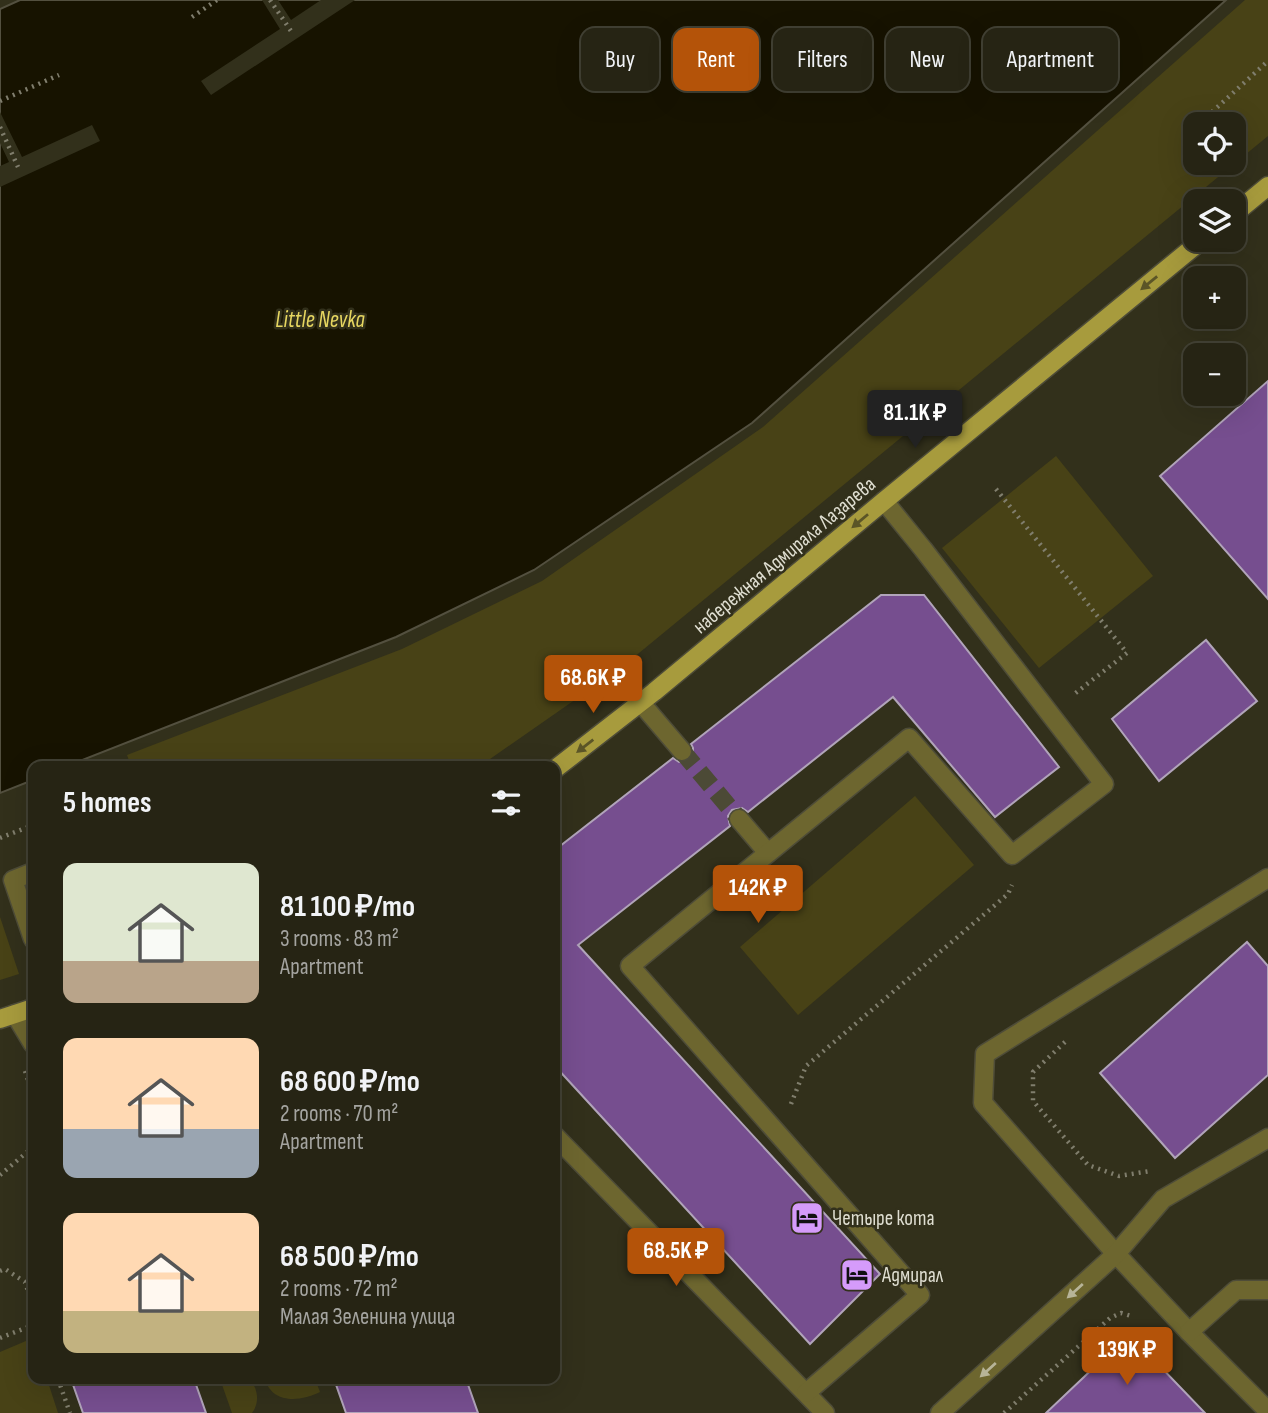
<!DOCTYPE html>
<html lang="en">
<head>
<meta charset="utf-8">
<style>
  :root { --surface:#262414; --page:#2e2c1d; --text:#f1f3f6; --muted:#a4a4a0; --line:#424134; --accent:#b45309 }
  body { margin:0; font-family:"Sofia Sans Condensed",sans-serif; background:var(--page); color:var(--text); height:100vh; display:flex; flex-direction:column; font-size:26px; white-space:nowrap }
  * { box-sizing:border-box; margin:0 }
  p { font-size:23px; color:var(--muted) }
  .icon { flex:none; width:38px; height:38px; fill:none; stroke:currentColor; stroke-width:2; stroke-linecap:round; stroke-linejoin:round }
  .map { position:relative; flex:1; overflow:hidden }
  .panel { position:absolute; left:28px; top:761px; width:532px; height:623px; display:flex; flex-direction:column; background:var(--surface); border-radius:14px; box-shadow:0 7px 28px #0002,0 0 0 2px var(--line) }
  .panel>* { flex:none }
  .banner { position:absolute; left:581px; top:28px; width:581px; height:63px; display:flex; gap:14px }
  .controls { position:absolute; left:1183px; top:112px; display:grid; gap:14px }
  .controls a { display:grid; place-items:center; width:63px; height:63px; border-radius:14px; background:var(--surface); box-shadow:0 7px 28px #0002,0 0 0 2px var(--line); font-size:35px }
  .price { position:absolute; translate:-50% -60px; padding:0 16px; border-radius:7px; background:var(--accent); color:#fff; font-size:23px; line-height:46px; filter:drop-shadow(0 2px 4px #0008) }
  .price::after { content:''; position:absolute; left:50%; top:42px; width:21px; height:16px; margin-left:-10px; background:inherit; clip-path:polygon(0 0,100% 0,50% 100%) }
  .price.selected { background:#222; color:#fff }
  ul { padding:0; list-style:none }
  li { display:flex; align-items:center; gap:21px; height:175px; padding:0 35px }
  li span { display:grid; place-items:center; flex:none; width:196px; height:140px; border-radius:14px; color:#555 }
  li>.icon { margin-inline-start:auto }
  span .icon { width:84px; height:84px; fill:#fffc; stroke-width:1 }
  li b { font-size:30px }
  h2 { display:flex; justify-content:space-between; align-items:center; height:84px; padding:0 35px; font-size:30px }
  .tag { padding:0 24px; border-radius:14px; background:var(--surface); box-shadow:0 7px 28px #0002,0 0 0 2px var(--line); font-size:24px; line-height:63px }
  .tag.selected { background:var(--accent); color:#fff }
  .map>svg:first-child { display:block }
</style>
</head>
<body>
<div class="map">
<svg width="1268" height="1413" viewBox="0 0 1268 1413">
  <rect width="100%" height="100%" fill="#32301b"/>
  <g fill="#484216" fill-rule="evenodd">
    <path d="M1245 0H1268V136L622 667 480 766H131L127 755 402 649 542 581 763 427ZM1234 124V163H1195V124Z"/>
    <polygon points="1056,456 1153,576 1039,668 942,548"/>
    <polygon points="915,796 974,865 798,1015 740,947"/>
    <polygon points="0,917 19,974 0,980"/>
    <polygon points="33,1338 33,1379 47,1379 58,1413 0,1413 0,1352"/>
    <path d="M220 1379H250C258 1390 260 1402 252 1413H232Z"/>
    <path d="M265 1379H315L320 1392C300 1402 272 1404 265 1379Z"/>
  </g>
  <polygon fill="#171300" stroke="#53503f" stroke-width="2" points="20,0 1226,0 752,423 534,570 396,637 67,766 33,766 33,780 0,793 0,9"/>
  <g fill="#32301b">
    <polygon points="262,0 278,0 291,20 321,0 355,0 211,95 201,81 280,29"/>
    <polygon points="0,112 22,157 92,125 100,141 0,187 0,166 9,162 0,143"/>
  </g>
  <g fill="#764e8f" stroke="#b1a4ba" stroke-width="2">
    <polygon points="1268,381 1268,599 1160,476"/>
    <polygon points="881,595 924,595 1059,767 995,817 893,697 748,812 742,808 732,810 728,816 730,826 578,945 880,1274 810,1344 555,1066 555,850 673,758 679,762 689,760 693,754 693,748 691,744"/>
    <polygon points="1206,640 1257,701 1159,781 1112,719"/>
    <polygon points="1247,942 1268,966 1268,1075 1175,1158 1100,1073"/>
    <polygon points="1129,1334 1205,1413 1046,1413 1084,1377"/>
    <polygon points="71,1379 194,1379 206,1413 83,1413"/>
    <polygon points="334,1379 466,1379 478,1413 346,1413"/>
  </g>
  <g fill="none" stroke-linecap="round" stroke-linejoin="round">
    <polyline stroke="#4c4a36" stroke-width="18" stroke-dasharray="18 9" stroke-linecap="butt" points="682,751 739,819"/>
    <defs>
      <g id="minor">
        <polyline points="641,703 682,751"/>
        <polyline points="739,819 768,853"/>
        <polyline points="33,872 13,880 33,939"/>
        <polyline points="1268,878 985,1054 983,1103 1116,1254 1189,1332 1268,1411"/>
        <polyline points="15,1014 33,1044"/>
        <polyline points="555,1136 825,1413"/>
        <polyline points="1189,1332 1236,1290 1268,1290"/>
        <polyline points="806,1393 920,1295 630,966 909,738 1012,855 1104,784 923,549 884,501"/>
        <polyline points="940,1413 1116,1254 1163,1199 1268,1138"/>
      </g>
      <g id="major">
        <polyline points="1234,214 1268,186"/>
        <polyline points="555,769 654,692 884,501 1202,240"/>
        <polyline points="0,1019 33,1008"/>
      </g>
    </defs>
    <use href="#minor" stroke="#4e4c38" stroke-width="21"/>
    <use href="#major" stroke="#4e4c38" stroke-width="21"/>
    <g stroke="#807e6d" stroke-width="4.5" stroke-dasharray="2 5" stroke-linecap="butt">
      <polyline points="270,0 291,31"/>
      <polyline points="192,17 217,0"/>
      <polyline points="0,101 59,75"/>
      <polyline points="1212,112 1268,61"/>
      <polyline points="0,127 18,167"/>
      <polyline points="996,489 1127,653 1073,695"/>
      <polyline points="0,838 33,825"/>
      <polyline points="1065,1042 1033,1072 1033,1101 1088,1165 1119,1176 1150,1171"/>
      <polyline points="25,1071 33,1095"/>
      <polyline points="791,1104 806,1066 1008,894 1012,885"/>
      <polyline points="0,1175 33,1147"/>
      <polyline points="0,1271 5,1269 25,1282 33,1306"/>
      <polyline points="0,1338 33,1325"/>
      <polyline points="58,1379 70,1413"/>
      <polyline points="1004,1413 1110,1318 1121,1313 1131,1316"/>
    </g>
    <use href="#minor" stroke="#6d662f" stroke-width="18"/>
    <use href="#major" stroke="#a79b3d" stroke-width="18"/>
  </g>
  <defs><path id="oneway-solid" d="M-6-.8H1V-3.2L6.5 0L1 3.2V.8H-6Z" transform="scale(1.75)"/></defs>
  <g fill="#5b5527">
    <use href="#oneway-solid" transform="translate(1149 283) rotate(141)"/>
    <use href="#oneway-solid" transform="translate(860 521) rotate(140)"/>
    <use href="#oneway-solid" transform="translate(585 746) rotate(142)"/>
  </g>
  <g fill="#b7b498">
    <use href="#oneway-solid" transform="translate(1075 1291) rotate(138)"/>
    <use href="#oneway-solid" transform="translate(988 1370) rotate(138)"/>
  </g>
  <defs>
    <symbol id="hotel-square" viewBox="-11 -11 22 22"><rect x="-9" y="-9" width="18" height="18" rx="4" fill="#d59bfa" stroke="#32301b"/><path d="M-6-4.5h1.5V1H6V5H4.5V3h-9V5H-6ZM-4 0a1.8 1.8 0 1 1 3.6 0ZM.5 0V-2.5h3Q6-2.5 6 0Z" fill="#111"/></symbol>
  </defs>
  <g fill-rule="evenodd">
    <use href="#hotel-square" x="788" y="1199" width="38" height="38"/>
    <use href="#hotel-square" x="838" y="1256" width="38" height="38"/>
  </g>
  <g text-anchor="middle" stroke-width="5" stroke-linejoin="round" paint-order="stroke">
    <g font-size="21" fill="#dfded1" stroke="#32301b">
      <text transform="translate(784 555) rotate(-40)" y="7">набережная Адмирала Лазарева</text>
    </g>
    <g font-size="21" fill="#dfded1" stroke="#32301b" text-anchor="start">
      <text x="832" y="1225">Четыре кота</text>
      <text x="882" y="1282">Адмирал</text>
    </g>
    <g font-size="23" font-style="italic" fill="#e6d660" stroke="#32301b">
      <text x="320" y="327">Little Nevka</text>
    </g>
  </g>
</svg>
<div class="controls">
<a><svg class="icon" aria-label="locate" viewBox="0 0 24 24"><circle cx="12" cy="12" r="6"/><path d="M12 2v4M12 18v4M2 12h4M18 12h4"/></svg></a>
<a><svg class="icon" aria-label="layers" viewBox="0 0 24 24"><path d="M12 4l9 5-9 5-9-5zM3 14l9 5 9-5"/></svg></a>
<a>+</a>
<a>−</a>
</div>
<b class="price selected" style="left:915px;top:450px">81.1K ₽</b>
<b class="price" style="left:593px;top:715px">68.6K ₽</b>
<b class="price" style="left:758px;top:925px">142K ₽</b>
<b class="price" style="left:676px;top:1288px">68.5K ₽</b>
<b class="price" style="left:1127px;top:1387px">139K ₽</b>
<div class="banner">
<a class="tag">Buy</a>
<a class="tag selected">Rent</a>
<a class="tag">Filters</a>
<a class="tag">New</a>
<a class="tag">Apartment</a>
</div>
<section class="panel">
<h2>5 homes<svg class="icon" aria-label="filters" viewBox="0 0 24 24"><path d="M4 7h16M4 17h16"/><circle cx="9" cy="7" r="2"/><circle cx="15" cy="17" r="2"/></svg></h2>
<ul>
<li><span style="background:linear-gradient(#dfe7d0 70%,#b9a48a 0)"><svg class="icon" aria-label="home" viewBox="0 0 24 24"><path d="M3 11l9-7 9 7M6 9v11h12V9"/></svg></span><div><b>81 100 ₽/mo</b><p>3 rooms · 83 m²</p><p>Apartment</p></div></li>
<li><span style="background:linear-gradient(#ffd9b3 65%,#9aa5b1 0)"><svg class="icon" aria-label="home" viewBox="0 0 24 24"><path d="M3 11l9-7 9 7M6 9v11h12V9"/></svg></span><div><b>68 600 ₽/mo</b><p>2 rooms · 70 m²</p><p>Apartment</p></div></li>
<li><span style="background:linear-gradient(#ffd9b3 70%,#c2b280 0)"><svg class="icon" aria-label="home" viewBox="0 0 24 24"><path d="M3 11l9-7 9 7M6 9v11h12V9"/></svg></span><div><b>68 500 ₽/mo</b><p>2 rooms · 72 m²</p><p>Малая Зеленина улица</p></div></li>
</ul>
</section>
</div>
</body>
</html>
